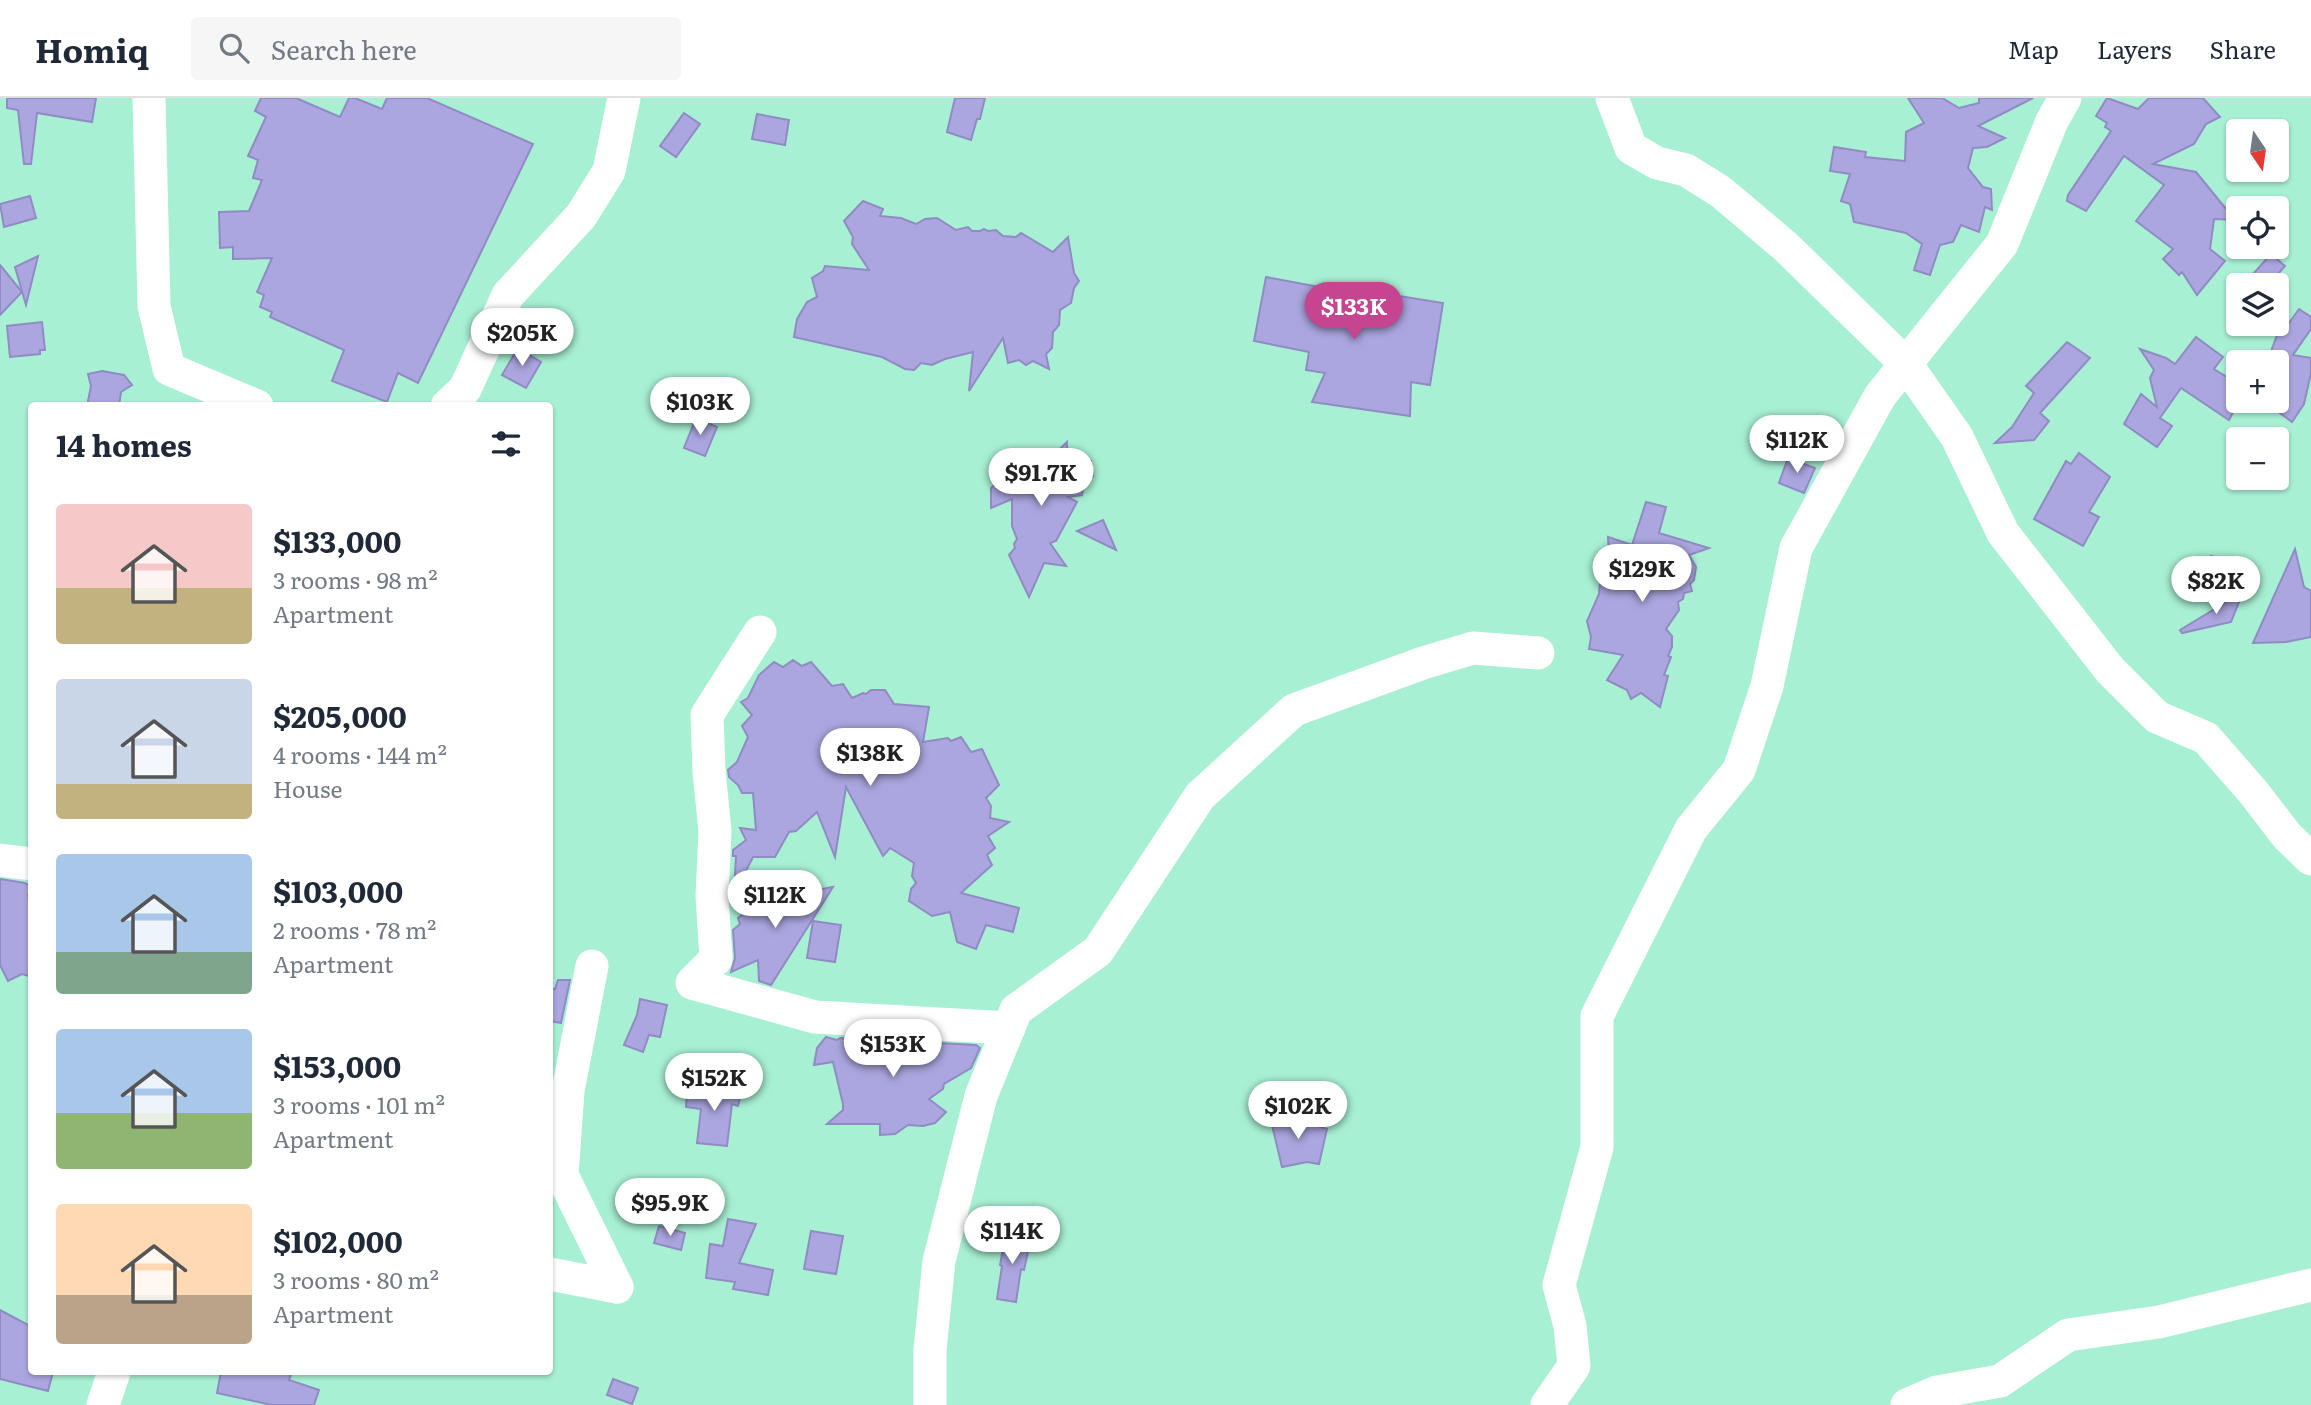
<!DOCTYPE html>
<html lang="en">
<head>
<meta charset="utf-8">
<style>
  :root { --surface:#fff; --page:#f6f6f7; --text:#1f2937; --muted:#747a83; --line:#e0e1e3; --accent:#c54590 }
  body { margin:0; font-family:Literata,serif; background:var(--page); color:var(--text); height:100vh; display:flex; flex-direction:column; font-size:26px; white-space:nowrap }
  * { box-sizing:border-box; margin:0 }
  p { font-size:23px; color:var(--muted) }
  .icon { flex:none; width:38px; height:38px; fill:none; stroke:currentColor; stroke-width:2; stroke-linecap:round; stroke-linejoin:round }
  .map { position:relative; flex:1; overflow:hidden }
  .drawer { position:absolute; left:28px; top:304px; width:525px; height:973px; display:flex; flex-direction:column; background:var(--surface); border-radius:7px; box-shadow:0 2px 5px #0004 }
  .drawer>* { flex:none }
  .needle { width:46px; rotate:167deg }
  .buttons { position:absolute; left:2226px; top:21px; display:grid; gap:14px }
  .buttons a { display:grid; place-items:center; width:63px; height:63px; border-radius:7px; background:var(--surface); box-shadow:0 2px 5px #0004; font-size:35px }
  .price { position:absolute; translate:-50% -60px; padding:0 16px; border-radius:24px; background:#fff; color:#222; font-size:23px; line-height:46px; filter:drop-shadow(0 2px 4px #0008) }
  .price::after { content:''; position:absolute; left:50%; top:42px; width:21px; height:16px; margin-left:-10px; background:inherit; clip-path:polygon(0 0,100% 0,50% 100%) }
  .price.active { background:var(--accent); color:#fff }
  ul { padding:0; list-style:none }
  li { display:flex; align-items:center; gap:21px; height:175px; padding:0 28px }
  li span { display:grid; place-items:center; flex:none; width:196px; height:140px; border-radius:7px; color:#555 }
  li>.icon { margin-inline-start:auto }
  span .icon { width:84px; height:84px; fill:#fffc; stroke-width:1 }
  li b { font-size:30px }
  h2 { display:flex; justify-content:space-between; align-items:center; height:84px; padding:0 28px; font-size:30px }
  header { display:flex; align-items:center; gap:42px; box-sizing:border-box; height:98px; padding:0 35px; background:var(--surface); border-bottom:2px solid var(--line) }
  header strong { font-size:33px }
  nav { display:flex; gap:38px; margin-inline-start:auto; font-size:24px }
  .search { width:490px; height:63px; background:var(--page); display:flex; align-items:center; gap:18px; box-sizing:border-box; padding:0 24px; border-radius:7px; color:var(--muted); font-size:26px }
  .map>svg:first-child { display:block }
</style>
</head>
<body>
<header>
<strong>Homiq</strong>
<div class="search"><svg class="icon" aria-label="search" viewBox="0 0 24 24"><circle cx="10" cy="10" r="6"/><path d="M15 15l6 6"/></svg>Search here</div>
<nav><a>Map</a><a>Layers</a><a>Share</a></nav>
</header>
<div class="map">
<svg width="2311" height="1307" viewBox="0 0 2311 1307">
  <rect width="100%" height="100%" fill="#a8f0d4"/>
  <g fill="#aba6df" stroke="#908bc3" stroke-width="2">
    <polygon points="7,0 96,0 92,24 37,15 31,66 24,66 18,12 7,10"/>
    <polygon points="261,0 296,0 340,19 349,0 355,0 382,11 387,0 427,0 533,46 418,285 398,275 387,304 332,283 344,252 270,219 272,214 260,209 264,197 257,194 272,160 233,161 233,149 220,150 219,114 249,113 262,82 253,80 258,62 248,58 266,19 255,13"/>
    <polygon points="955,0 985,0 980,21 977,21 971,42 947,34"/>
    <polygon points="1908,0 1942,0 1959,10 1979,5 1979,0 2033,0 1978,28 2005,40 1987,49 1973,50 1968,70 1983,89 1991,91 1992,112 1985,109 1979,134 1961,127 1953,144 1940,147 1930,177 1914,172 1922,146 1906,135 1854,124 1850,106 1841,103 1850,76 1830,73 1834,49 1866,54 1865,59 1905,63 1906,34 1924,25"/>
    <polygon points="2107,0 2138,11 2149,0 2203,0 2220,19 2206,26 2194,46 2153,66 2196,74 2235,122 2214,121 2210,151 2225,163 2197,197 2182,174 2179,177 2163,161 2173,151 2136,123 2164,87 2124,58 2086,113 2067,103 2068,97 2111,33 2105,29 2107,25 2096,18"/>
    <polygon points="684,15 700,26 676,59 660,48"/>
    <polygon points="757,16 789,22 785,47 752,41"/>
    <polygon points="30,98 36,120 4,129 0,106"/>
    <polygon points="863,103 883,111 880,118 901,120 916,126 925,121 937,120 956,132 968,129 972,133 980,133 984,131 988,133 996,132 1003,138 1016,139 1021,135 1053,154 1068,139 1074,175 1079,183 1074,190 1071,205 1060,212 1059,227 1053,234 1052,250 1046,256 1049,271 1033,263 1026,267 1019,262 1008,265 1003,240 969,293 973,254 945,261 932,267 921,265 914,272 905,271 882,259 794,239 797,221 807,204 817,199 812,180 823,173 825,168 869,172 852,146 853,139 844,123"/>
    <polygon points="2271,156 2285,168 2268,187 2243,187"/>
    <polygon points="38,158 26,207 15,169"/>
    <polygon points="0,167 22,194 0,217"/>
    <polygon points="1266,179 1330,191 1374,197 1375,194 1443,205 1430,287 1411,284 1410,318 1312,304 1325,275 1306,272 1309,254 1254,243"/>
    <polygon points="2299,211 2311,219 2311,231 2293,257 2311,260 2311,275 2304,306 2292,324 2277,313 2277,305 2287,290 2277,283 2277,264 2267,264 2279,232 2284,232"/>
    <polygon points="42,224 45,252 40,252 40,256 10,259 7,228"/>
    <polygon points="2196,239 2223,259 2214,271 2238,286 2238,305 2229,322 2181,290 2160,320 2172,328 2157,349 2124,326 2141,296 2157,309 2150,280 2154,272 2140,251 2166,260 2175,266"/>
    <polygon points="2067,244 2090,260 2040,315 2049,323 2034,342 1995,345 2012,329 2034,295 2026,288"/>
    <polygon points="518,250 541,264 526,290 502,277"/>
    <polygon points="102,273 124,277 132,287 121,294 119,308 87,308 91,288 88,276"/>
    <polygon points="696,320 717,329 705,358 684,350"/>
    <polygon points="1067,344 1067,366 1091,363 1093,378 1084,386 1082,397 1068,399 1077,404 1056,443 1050,445 1066,468 1044,465 1029,499 1009,457 1015,450 1014,446 1017,441 1012,428 1012,401 991,410 991,390 1002,380 1013,388 1025,352 1046,359 1055,356"/>
    <polygon points="2079,355 2110,379 2089,414 2099,419 2083,448 2034,421 2066,363 2071,366"/>
    <polygon points="1788,360 1815,370 1804,395 1779,385"/>
    <polygon points="1646,404 1666,409 1659,435 1709,450 1689,457 1696,469 1694,482 1690,486 1692,493 1684,495 1683,501 1678,504 1679,512 1666,531 1672,538 1672,549 1668,558 1671,559 1664,577 1668,578 1660,609 1641,595 1631,601 1627,592 1607,582 1623,557 1589,551 1591,539 1587,523 1599,496 1600,483 1610,476 1608,439 1632,447"/>
    <polygon points="1103,422 1116,452 1077,433"/>
    <polygon points="2295,451 2304,489 2311,493 2311,539 2286,544 2253,545"/>
    <polygon points="2211,458 2228,466 2217,487 2201,479"/>
    <polygon points="2243,494 2231,524 2182,535 2180,532"/>
    <polygon points="793,562 802,568 811,564 832,588 843,586 852,600 863,595 866,596 871,592 885,592 894,606 929,609 923,644 948,640 951,643 961,639 971,654 982,651 999,687 986,700 991,708 990,720 1009,724 988,738 995,750 987,757 992,767 961,795 1019,810 1013,834 986,827 976,851 957,844 950,814 932,818 909,803 911,791 916,785 912,778 914,765 890,750 883,758 846,689 835,759 817,714 796,733 789,734 775,759 753,759 734,796 736,758 733,758 733,752 746,742 740,730 756,732 753,695 742,695 738,687 729,679 728,672 737,664 748,639 742,628 752,617 741,604 748,600 759,577 774,564 783,569"/>
    <polygon points="0,781 25,785 32,790 28,797 32,810 32,879 22,876 8,883 0,867"/>
    <polygon points="833,789 771,887 759,883 758,862 731,874 735,860 733,832 740,826 738,820 772,791 801,795"/>
    <polygon points="813,823 841,827 835,864 807,860"/>
    <polygon points="558,882 570,882 561,925 550,923 550,890 555,891"/>
    <polygon points="640,901 667,907 660,939 649,937 643,954 624,947 637,917"/>
    <polygon points="826,939 837,942 840,940 976,947 980,950 971,970 944,986 943,991 929,1001 946,1014 935,1025 923,1028 908,1027 895,1036 880,1037 880,1026 827,1026 843,1012 843,1006 833,964 814,967 817,950"/>
    <polygon points="717,985 742,991 738,1008 732,1006 727,1048 697,1045 701,1011 686,1009 687,991 715,994"/>
    <polygon points="1276,1015 1327,1031 1319,1066 1307,1064 1282,1069 1272,1027"/>
    <polygon points="728,1121 756,1126 739,1165 773,1172 768,1197 733,1191 735,1184 706,1180 710,1146 723,1148"/>
    <polygon points="659,1128 685,1135 681,1152 654,1145"/>
    <polygon points="811,1133 843,1138 836,1176 804,1171"/>
    <polygon points="1006,1136 1031,1140 1024,1172 1021,1171 1016,1204 997,1201 1002,1168 1000,1167"/>
    <polygon points="0,1212 32,1229 32,1274 53,1274 48,1293 0,1281"/>
    <polygon points="221,1274 292,1274 289,1282 319,1292 314,1307 272,1307 217,1295"/>
    <polygon points="613,1281 638,1290 632,1306 607,1297"/>
  </g>
  <g fill="none" stroke-linecap="round" stroke-linejoin="round">
    <g stroke="#fff" stroke-width="33">
      <polyline points="149,0 154,208 169,271 257,308"/>
      <polyline points="1612,0 1631,50 1657,65 1686,72 1721,94 1786,149 1906,266 1957,339 2003,435 2110,572 2157,619 2206,640 2254,695 2287,738 2311,761"/>
      <polyline points="447,308 465,291 508,197 581,118 609,73 624,0"/>
      <polyline points="760,534 707,617 709,673 715,733 712,798 716,861 692,885 815,919 1009,930"/>
      <polyline points="0,762 32,766"/>
      <polyline points="592,868 568,993 562,1077 617,1189"/>
      <polyline points="550,1176 617,1189"/>
      <polyline points="103,1307 114,1274"/>
      <polyline points="930,1307 930,1252 939,1163 981,998 1016,912 1098,853 1200,698 1294,612 1423,565 1473,550 1538,555"/>
      <polyline points="1547,1307 1574,1268 1570,1228 1559,1187 1597,1049 1597,918 1691,731 1739,672 1767,588 1796,450 1880,298 2002,146 2052,23 2065,0"/>
      <polyline points="1907,1307 1937,1294 2000,1283 2068,1237 2159,1224 2311,1187"/>
    </g>
  </g>
</svg>
<div class="buttons">
<a><svg class="needle" viewBox="-14 -14 28 28"><path d="M0-13l5 13h-10z" fill="#e53935"/><path d="M0 13l5-13h-10z" fill="#747a83"/></svg></a>
<a><svg class="icon" aria-label="locate" viewBox="0 0 24 24"><circle cx="12" cy="12" r="6"/><path d="M12 2v4M12 18v4M2 12h4M18 12h4"/></svg></a>
<a><svg class="icon" aria-label="layers" viewBox="0 0 24 24"><path d="M12 4l9 5-9 5-9-5zM3 14l9 5 9-5"/></svg></a>
<a>+</a>
<a>−</a>
</div>
<b class="price active" style="left:1354px;top:244px">$133K</b>
<b class="price" style="left:522px;top:270px">$205K</b>
<b class="price" style="left:700px;top:339px">$103K</b>
<b class="price" style="left:1797px;top:377px">$112K</b>
<b class="price" style="left:1041px;top:410px">$91.7K</b>
<b class="price" style="left:1642px;top:506px">$129K</b>
<b class="price" style="left:2216px;top:518px">$82K</b>
<b class="price" style="left:870px;top:690px">$138K</b>
<b class="price" style="left:775px;top:832px">$112K</b>
<b class="price" style="left:893px;top:981px">$153K</b>
<b class="price" style="left:714px;top:1015px">$152K</b>
<b class="price" style="left:1298px;top:1043px">$102K</b>
<b class="price" style="left:670px;top:1140px">$95.9K</b>
<b class="price" style="left:1012px;top:1168px">$114K</b>
<section class="drawer">
<h2>14 homes<svg class="icon" aria-label="filters" viewBox="0 0 24 24"><path d="M4 7h16M4 17h16"/><circle cx="9" cy="7" r="2"/><circle cx="15" cy="17" r="2"/></svg></h2>
<ul>
<li><span style="background:linear-gradient(#f6c9c9 60%,#c2b280 0)"><svg class="icon" aria-label="home" viewBox="0 0 24 24"><path d="M3 11l9-7 9 7M6 9v11h12V9"/></svg></span><div><b>$133,000</b><p>3 rooms · 98 m²</p><p>Apartment</p></div></li>
<li><span style="background:linear-gradient(#c9d6e8 75%,#c2b280 0)"><svg class="icon" aria-label="home" viewBox="0 0 24 24"><path d="M3 11l9-7 9 7M6 9v11h12V9"/></svg></span><div><b>$205,000</b><p>4 rooms · 144 m²</p><p>House</p></div></li>
<li><span style="background:linear-gradient(#a9c7e8 70%,#7fa58c 0)"><svg class="icon" aria-label="home" viewBox="0 0 24 24"><path d="M3 11l9-7 9 7M6 9v11h12V9"/></svg></span><div><b>$103,000</b><p>2 rooms · 78 m²</p><p>Apartment</p></div></li>
<li><span style="background:linear-gradient(#a9c7e8 60%,#8fb573 0)"><svg class="icon" aria-label="home" viewBox="0 0 24 24"><path d="M3 11l9-7 9 7M6 9v11h12V9"/></svg></span><div><b>$153,000</b><p>3 rooms · 101 m²</p><p>Apartment</p></div></li>
<li><span style="background:linear-gradient(#ffd9b3 65%,#b9a48a 0)"><svg class="icon" aria-label="home" viewBox="0 0 24 24"><path d="M3 11l9-7 9 7M6 9v11h12V9"/></svg></span><div><b>$102,000</b><p>3 rooms · 80 m²</p><p>Apartment</p></div></li>
</ul>
</section>
</div>
</body>
</html>
